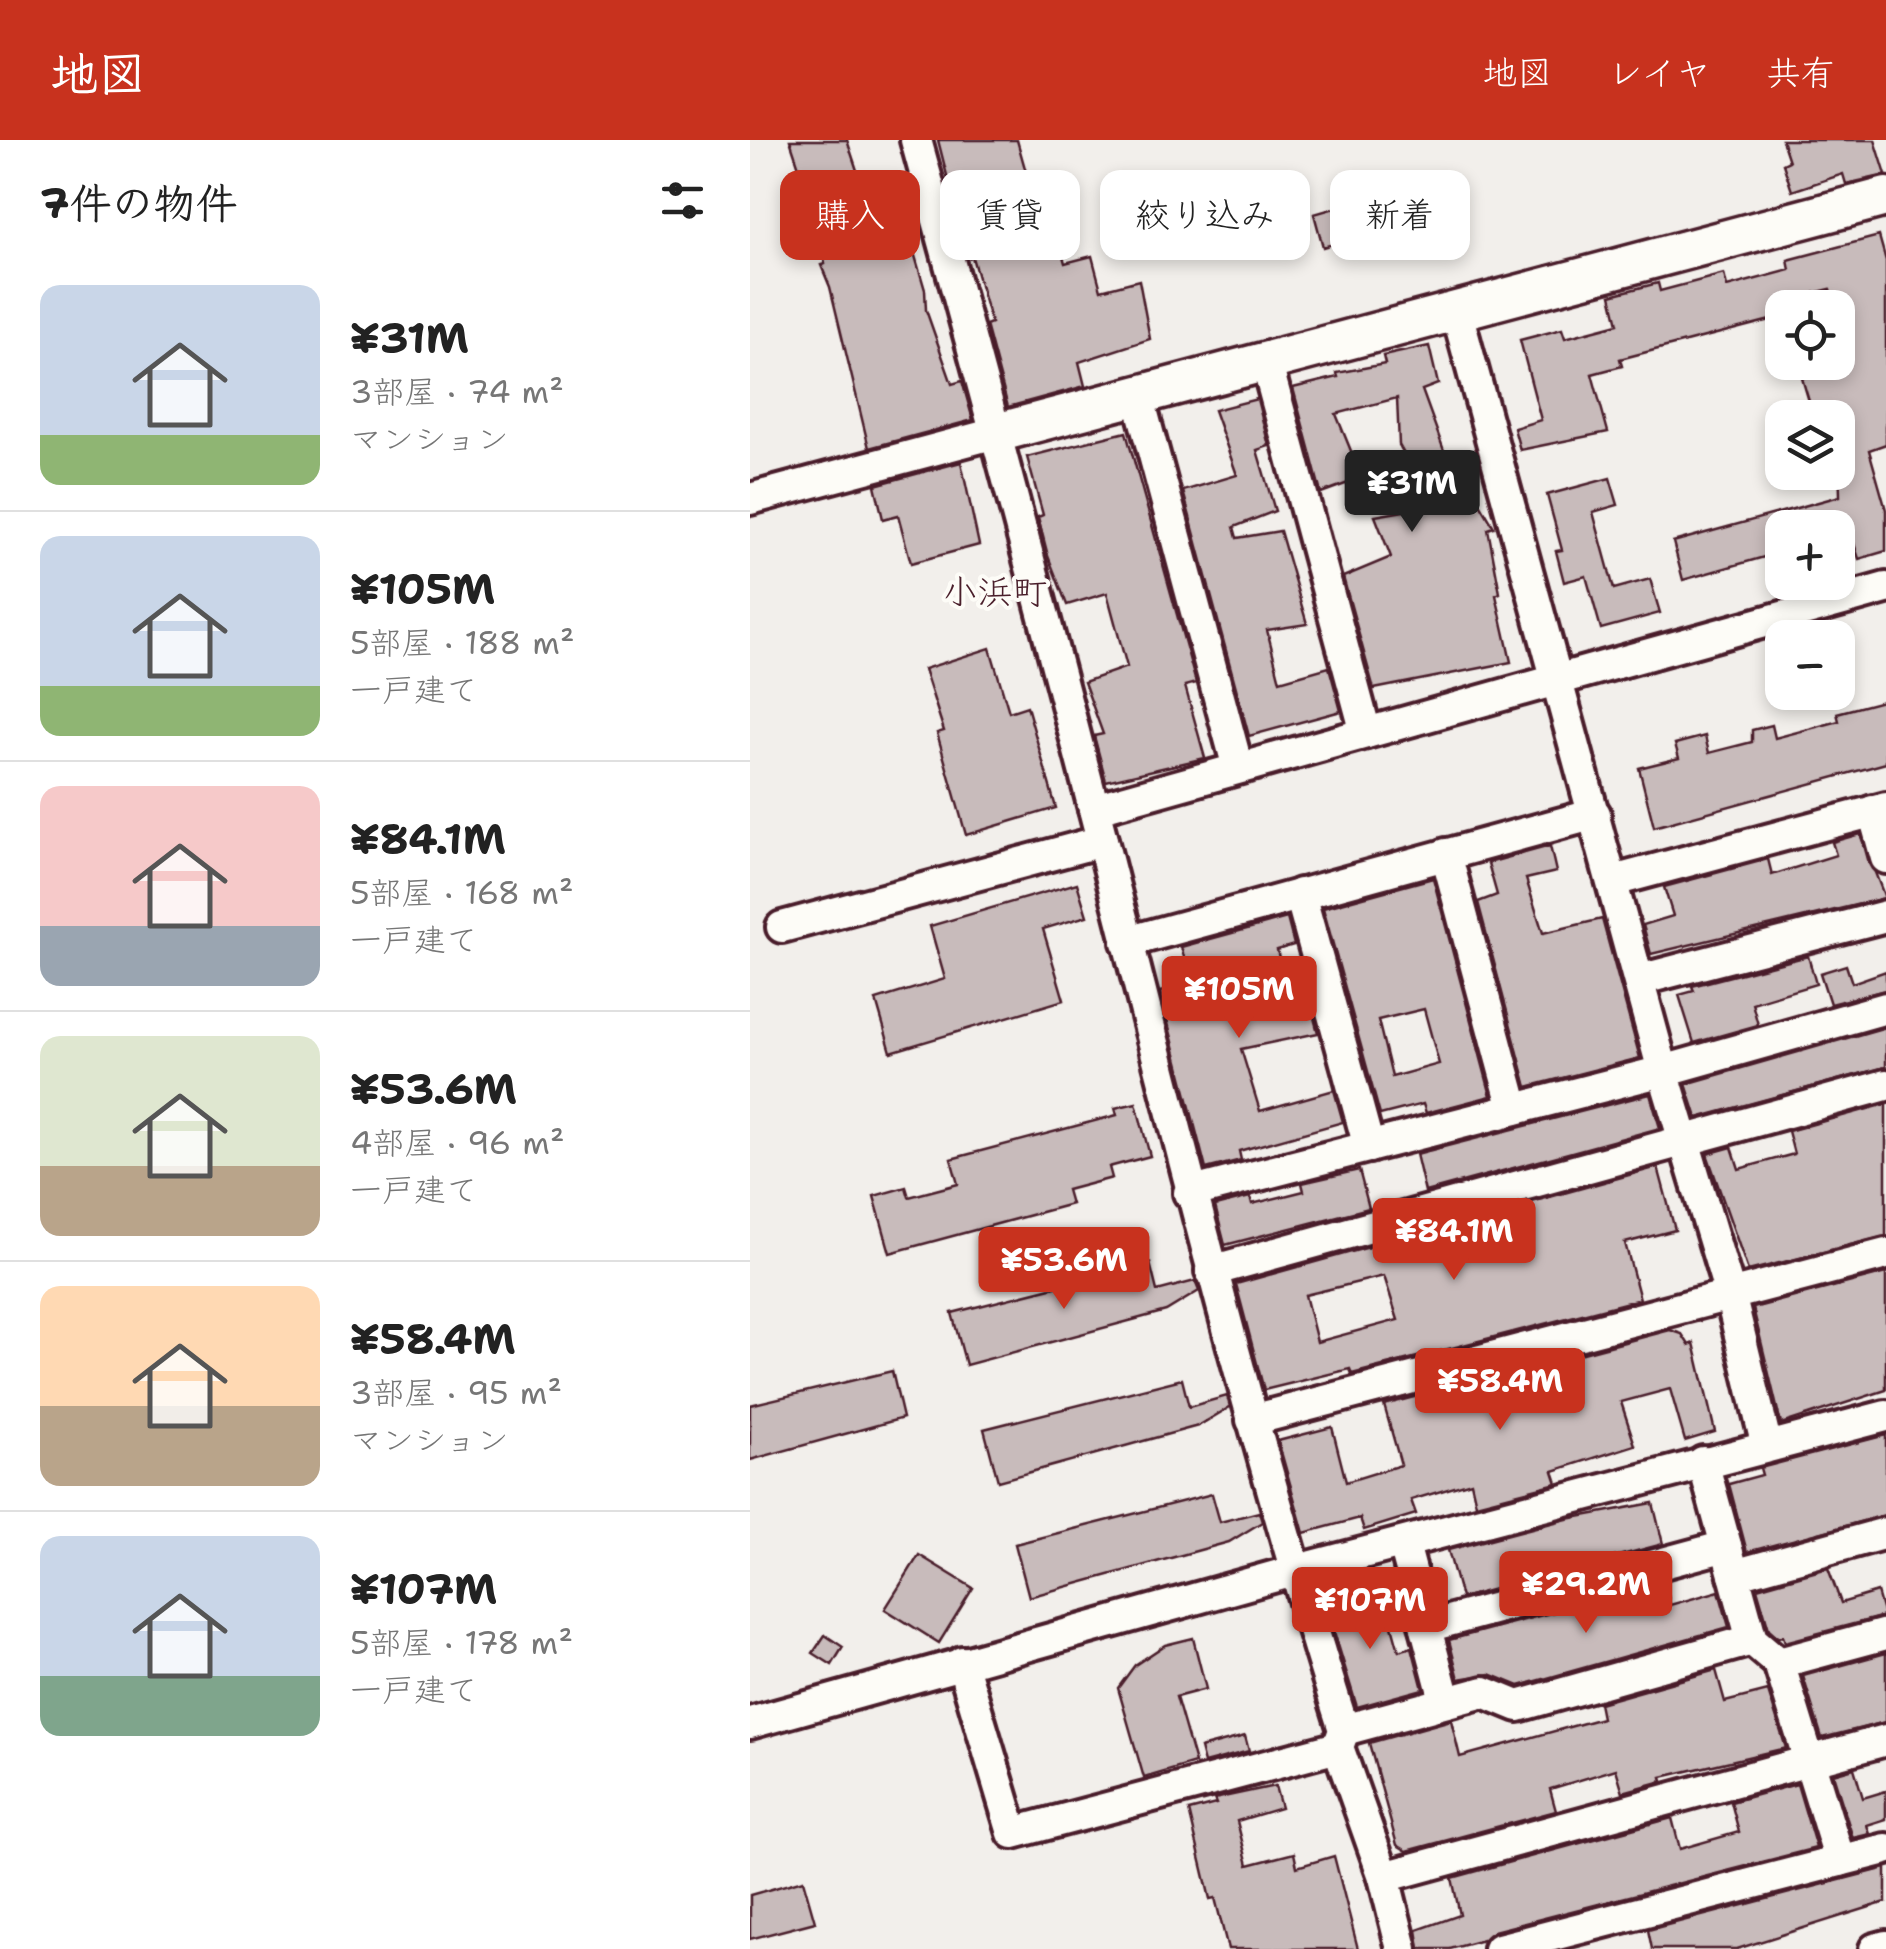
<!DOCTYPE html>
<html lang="ja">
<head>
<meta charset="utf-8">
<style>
  :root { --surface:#fff; --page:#f2f2f2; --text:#222; --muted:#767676; --line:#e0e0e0; --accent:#c8321e }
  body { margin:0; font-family:"Shantell Sans","Klee One",sans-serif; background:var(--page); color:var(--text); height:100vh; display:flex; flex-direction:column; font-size:38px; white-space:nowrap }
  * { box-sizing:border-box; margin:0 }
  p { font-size:32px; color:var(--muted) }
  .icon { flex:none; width:55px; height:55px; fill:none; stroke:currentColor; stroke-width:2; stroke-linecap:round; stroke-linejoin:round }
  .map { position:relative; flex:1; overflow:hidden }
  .side { display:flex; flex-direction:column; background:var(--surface); width:750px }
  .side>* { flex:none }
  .hud { position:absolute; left:30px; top:30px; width:950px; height:90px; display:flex; gap:20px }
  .tools { position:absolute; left:1015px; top:150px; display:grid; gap:20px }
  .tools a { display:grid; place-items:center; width:90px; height:90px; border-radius:20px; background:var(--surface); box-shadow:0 5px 15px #0003; font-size:50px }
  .price { position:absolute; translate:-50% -85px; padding:0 22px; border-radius:10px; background:var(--accent); color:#fff; font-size:32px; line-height:65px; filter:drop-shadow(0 2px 5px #0008) }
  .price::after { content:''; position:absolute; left:50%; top:60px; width:30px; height:22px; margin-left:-15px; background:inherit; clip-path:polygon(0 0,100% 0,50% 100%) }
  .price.active { background:#222; color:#fff }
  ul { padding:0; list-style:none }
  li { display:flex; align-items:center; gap:30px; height:250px; padding:0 40px }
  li+li { border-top:2px solid var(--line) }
  li span { display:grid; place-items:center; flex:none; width:280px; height:200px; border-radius:20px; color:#555 }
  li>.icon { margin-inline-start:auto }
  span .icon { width:120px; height:120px; fill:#fffc; stroke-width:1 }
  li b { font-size:42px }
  h2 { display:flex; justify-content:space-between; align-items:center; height:120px; padding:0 40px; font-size:42px }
  .tag { padding:0 35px; border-radius:20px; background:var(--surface); box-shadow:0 5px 15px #0003; font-size:35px; line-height:90px }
  .tag.active { background:var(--accent); color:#fff }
  header { display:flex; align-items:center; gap:60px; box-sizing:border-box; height:140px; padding:0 50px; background:var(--accent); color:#fff }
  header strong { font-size:48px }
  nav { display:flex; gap:55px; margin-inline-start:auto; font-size:35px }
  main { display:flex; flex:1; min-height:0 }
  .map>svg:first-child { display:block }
</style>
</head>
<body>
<header>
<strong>地図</strong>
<nav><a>地図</a><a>レイヤ</a><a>共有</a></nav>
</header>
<main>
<section class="side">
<h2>7件の物件<svg class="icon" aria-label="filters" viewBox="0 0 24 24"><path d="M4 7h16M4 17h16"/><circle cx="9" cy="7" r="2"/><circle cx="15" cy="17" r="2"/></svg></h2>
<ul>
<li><span style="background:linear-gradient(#c9d6e8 75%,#8fb573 0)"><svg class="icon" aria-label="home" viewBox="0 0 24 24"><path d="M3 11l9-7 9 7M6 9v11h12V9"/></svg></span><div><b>¥31M</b><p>3部屋 · 74 m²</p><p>マンション</p></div></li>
<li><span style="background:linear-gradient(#c9d6e8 75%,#8fb573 0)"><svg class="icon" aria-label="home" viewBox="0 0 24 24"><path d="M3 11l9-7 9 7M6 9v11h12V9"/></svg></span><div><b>¥105M</b><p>5部屋 · 188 m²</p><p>一戸建て</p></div></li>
<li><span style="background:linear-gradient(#f6c9c9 70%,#9aa5b1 0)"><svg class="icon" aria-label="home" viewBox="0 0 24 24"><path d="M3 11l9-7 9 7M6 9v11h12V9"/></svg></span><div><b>¥84.1M</b><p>5部屋 · 168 m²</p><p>一戸建て</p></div></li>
<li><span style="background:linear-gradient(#dfe7d0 65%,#b9a48a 0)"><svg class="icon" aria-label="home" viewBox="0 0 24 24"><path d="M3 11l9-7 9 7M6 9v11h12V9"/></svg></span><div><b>¥53.6M</b><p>4部屋 · 96 m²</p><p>一戸建て</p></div></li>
<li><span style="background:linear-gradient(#ffd9b3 60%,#b9a48a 0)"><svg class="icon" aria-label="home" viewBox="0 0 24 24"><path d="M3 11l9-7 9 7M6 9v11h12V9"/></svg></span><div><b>¥58.4M</b><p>3部屋 · 95 m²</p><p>マンション</p></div></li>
<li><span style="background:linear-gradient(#c9d6e8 70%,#7fa58c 0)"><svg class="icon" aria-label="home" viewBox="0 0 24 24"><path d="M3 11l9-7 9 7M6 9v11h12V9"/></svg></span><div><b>¥107M</b><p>5部屋 · 178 m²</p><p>一戸建て</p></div></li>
</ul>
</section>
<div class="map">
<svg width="1136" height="1809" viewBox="0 0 1136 1809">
  <rect width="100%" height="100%" fill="#f2efeb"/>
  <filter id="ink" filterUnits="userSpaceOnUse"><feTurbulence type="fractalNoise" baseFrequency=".01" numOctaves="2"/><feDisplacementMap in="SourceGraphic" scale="20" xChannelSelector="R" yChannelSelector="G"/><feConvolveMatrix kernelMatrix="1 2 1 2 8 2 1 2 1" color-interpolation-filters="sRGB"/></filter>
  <g filter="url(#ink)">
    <g fill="#c8bbbb" stroke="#4a1f2b" stroke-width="2.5" fill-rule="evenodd">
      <polygon points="40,0 97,0 119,67 156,57 163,83 156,85 175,150 176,170 202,244 212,241 223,280 119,308 80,147 71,125 75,124 67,81"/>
      <polygon points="188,0 267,0 290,82 302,78 315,123 342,116 351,150 389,140 400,199 329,222 335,246 258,267 236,185 241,183 222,117 218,118"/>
      <polygon points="1032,0 1125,0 1136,35 1096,44 1093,34 1042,51 1033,24 1039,21"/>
      <polygon points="696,36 708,68 573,107 564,74"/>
      <polygon points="1129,96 1136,121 1136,304 1119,310 1136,370 1136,411 1109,419 1099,388 1032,388 1032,412 933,440 923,402 1090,356 1088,278 1064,278 1052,238 1100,224 1080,149 1028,162 1032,177 870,219 872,226 842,234 858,292 770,310 764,288 791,280 770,200 812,189 815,198 868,184 861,155 908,143 910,151 974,134 977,147 1040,130 1038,120"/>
      <polygon points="679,206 688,244 672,250 709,352 721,348 744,387 738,389 750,453 746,455 761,522 624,549 593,437 641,417 625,376 683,366 649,305 647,258 586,274 612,338 571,353 543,248 588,237 587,233 635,224 633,216"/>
      <polygon points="507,259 519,306 507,310 525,371 484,387 487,398 530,391 557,484 517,490 530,541 579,527 591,571 499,596 433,351 487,335 464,270"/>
      <polygon points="376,292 446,543 435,546 455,618 356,641 344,596 353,594 334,542 377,527 357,453 317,465 298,416 288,377 293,375 277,317"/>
      <polygon points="211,322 229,405 161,423 148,375 133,379 125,345"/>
      <polygon points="860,338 868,365 843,372 864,449 900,439 910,473 851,489 836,436 814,442 806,411 812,410 797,355"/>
      <polygon points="240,508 259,572 277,566 306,668 216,695 187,593 194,591 174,529"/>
      <polygon points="1136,560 1136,623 904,687 889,628 929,618 925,604 955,596 959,613 1002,602 1002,590 1022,585 1025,598 1089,581 1087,573"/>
      <polygon points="1110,694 1135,758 901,814 893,785 923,776 914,747 1018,719 1022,735 1086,715 1082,702"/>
      <polygon points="800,706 806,732 776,739 793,793 852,779 890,918 777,947 728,762 747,755 738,723"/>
      <path d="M683 738 741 956 676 973 673 964 630 975 573 768ZM674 869 689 924 642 937 628 880Z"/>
      <polygon points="327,743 337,776 293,789 314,860 141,912 126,860 195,839 180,786"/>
      <polygon points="537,778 544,805 527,810 542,867 560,862 568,893 491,909 510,971 584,950 593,982 489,1011 491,1020 456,1029 410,852 442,844 431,807"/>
      <polygon points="1058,816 1066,844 1002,863 1008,885 944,903 929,855 944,851 942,846"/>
      <polygon points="1096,825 1102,843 1136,831 1136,850 1080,864 1070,833"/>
      <polygon points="1136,887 1136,927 947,978 936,944"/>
      <polygon points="900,954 910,988 675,1052 666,1014"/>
      <polygon points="386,963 400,1016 359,1027 362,1038 317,1050 321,1064 140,1113 124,1056 156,1047 159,1057 208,1044 201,1019 367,975 365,968"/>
      <polygon points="1136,964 1136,1096 998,1131 957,1014 982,1007 989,1029 1044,1014 1038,991"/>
      <path d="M908 1027 925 1090 875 1103 890 1159 602 1234 600 1229 514 1250 486 1144ZM634 1136 648 1180 567 1202 555 1155Z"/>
      <polygon points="609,1030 619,1068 475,1105 465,1066 500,1057 502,1064 554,1051 552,1043"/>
      <polygon points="400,1123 407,1151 445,1141 449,1151 416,1171 216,1225 202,1173"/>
      <polygon points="1136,1133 1136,1250 1031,1284 1003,1168"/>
      <polygon points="920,1190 932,1194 939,1205 944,1203 965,1292 935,1301 920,1249 871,1262 885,1305 803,1331 807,1343 726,1364 721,1342 661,1360 666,1374 614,1390 610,1378 554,1393 528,1301 582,1287 596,1342 651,1325 634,1265 721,1242 723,1248 745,1242 748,1249 806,1232 803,1221"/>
      <polygon points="142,1231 153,1278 0,1320 0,1265"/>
      <polygon points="432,1239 439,1267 477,1256 480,1267 448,1286 248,1341 234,1289"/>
      <polygon points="1136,1295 1136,1375 997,1412 979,1344 1012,1335 1010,1328"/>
      <polygon points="462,1354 470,1382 509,1372 512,1382 479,1402 279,1457 265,1404"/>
      <polygon points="903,1363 913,1404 711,1458 698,1410 817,1379"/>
      <polygon points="169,1415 223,1448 189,1503 135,1469"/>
      <polygon points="1078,1428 1091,1463 1127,1452 1134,1476 1035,1502 1033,1496 1028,1497 1019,1489 1007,1448"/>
      <polygon points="603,1444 614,1489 641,1482 649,1511 662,1507 673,1549 607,1567 572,1452"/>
      <polygon points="909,1444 911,1453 917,1451 920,1465 969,1451 979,1487 769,1546 740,1534 709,1539 699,1500"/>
      <polygon points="75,1495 93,1507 82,1525 63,1513"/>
      <polygon points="443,1498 456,1549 426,1557 445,1623 394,1638 368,1548 385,1525 415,1505"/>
      <polygon points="1136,1513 1136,1582 1072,1598 1053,1536"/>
      <polygon points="966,1530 975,1562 1018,1551 1036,1608 912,1637 913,1641 873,1652 866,1629 800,1649 806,1671 657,1711 647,1705 619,1603 701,1580 710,1617 852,1578 849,1563"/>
      <polygon points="495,1596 499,1611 454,1623 450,1608"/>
      <polygon points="1104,1628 1113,1658 1136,1651 1136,1679 1117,1685 1120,1694 1103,1698 1083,1634"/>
      <polygon points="1047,1644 1066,1708 744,1791 733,1800 700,1809 670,1809 667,1790 710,1775 702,1738 922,1678 930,1709 989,1692 981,1662"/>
      <polygon points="525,1646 531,1668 487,1681 498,1725 544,1713 547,1727 584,1716 608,1809 478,1809 465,1758 460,1759 439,1671 466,1664 464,1659"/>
      <polygon points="1136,1728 1136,1762 987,1809 902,1809 898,1790"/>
      <polygon points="53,1740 65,1782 0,1799 0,1755"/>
    </g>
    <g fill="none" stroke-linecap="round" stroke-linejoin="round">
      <defs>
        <g id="minor">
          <path d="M166 0C230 232 291 463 351 696 428 996 501 1295 594 1590L588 1607 634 1737 652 1809"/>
          <polyline points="706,169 913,931 980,1154 1017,1307"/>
          <polyline points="516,221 616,593"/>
          <polyline points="388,255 488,628"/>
          <polyline points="0,359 246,293"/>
          <polyline points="344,669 1136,448"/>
          <polyline points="1123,671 1136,718"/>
          <polyline points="696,714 764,969"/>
          <polyline points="863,741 1136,668"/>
          <polyline points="550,754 619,1007"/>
          <polyline points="32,787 352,701"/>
          <polyline points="377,802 845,674"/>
          <polyline points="889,840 1136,776"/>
          <polyline points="439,1053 913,931 1136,868"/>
          <polyline points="461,1131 1136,945"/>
          <polyline points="502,1280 1136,1114"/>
          <polyline points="953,1322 1002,1500 1029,1523 1090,1721"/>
          <polyline points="654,1404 695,1560"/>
          <polyline points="984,1435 1136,1393"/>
          <polyline points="676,1487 976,1406"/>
          <polyline points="212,1522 263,1693 588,1607"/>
          <polyline points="1029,1523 1136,1494"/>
          <polyline points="0,1583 544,1431 1136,1276"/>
          <polyline points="594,1590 734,1552 768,1566 1002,1500"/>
          <polyline points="634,1737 1136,1600"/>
          <polyline points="749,1809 1136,1709"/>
          <polyline points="1125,1809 1136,1806"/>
        </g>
        <polyline id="tertiary" points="246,293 1136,57"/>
      </defs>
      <use href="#minor" stroke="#4a1f2b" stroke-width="38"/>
      <use href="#tertiary" stroke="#4a1f2b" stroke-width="45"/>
      <use href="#minor" stroke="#fdfcf7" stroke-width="30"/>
      <use href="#tertiary" stroke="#fdfcf7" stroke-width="38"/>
    </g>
  </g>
  <g text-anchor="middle" stroke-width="8" stroke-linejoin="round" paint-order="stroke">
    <g font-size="35" fill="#4a1f2b" stroke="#fdfcf7">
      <text x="245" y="464">小浜町</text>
    </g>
  </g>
</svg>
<div class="tools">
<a><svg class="icon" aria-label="locate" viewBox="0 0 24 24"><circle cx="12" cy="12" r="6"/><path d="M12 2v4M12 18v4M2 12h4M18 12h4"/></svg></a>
<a><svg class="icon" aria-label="layers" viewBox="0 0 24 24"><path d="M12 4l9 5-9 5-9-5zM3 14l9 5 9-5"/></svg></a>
<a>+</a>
<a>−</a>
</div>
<b class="price active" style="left:662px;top:395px">¥31M</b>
<b class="price" style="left:489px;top:901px">¥105M</b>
<b class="price" style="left:704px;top:1143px">¥84.1M</b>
<b class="price" style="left:314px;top:1172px">¥53.6M</b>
<b class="price" style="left:750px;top:1293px">¥58.4M</b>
<b class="price" style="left:836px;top:1496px">¥29.2M</b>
<b class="price" style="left:620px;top:1512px">¥107M</b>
<div class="hud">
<a class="tag active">購入</a>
<a class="tag">賃貸</a>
<a class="tag">絞り込み</a>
<a class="tag">新着</a>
</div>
</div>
</main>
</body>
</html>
